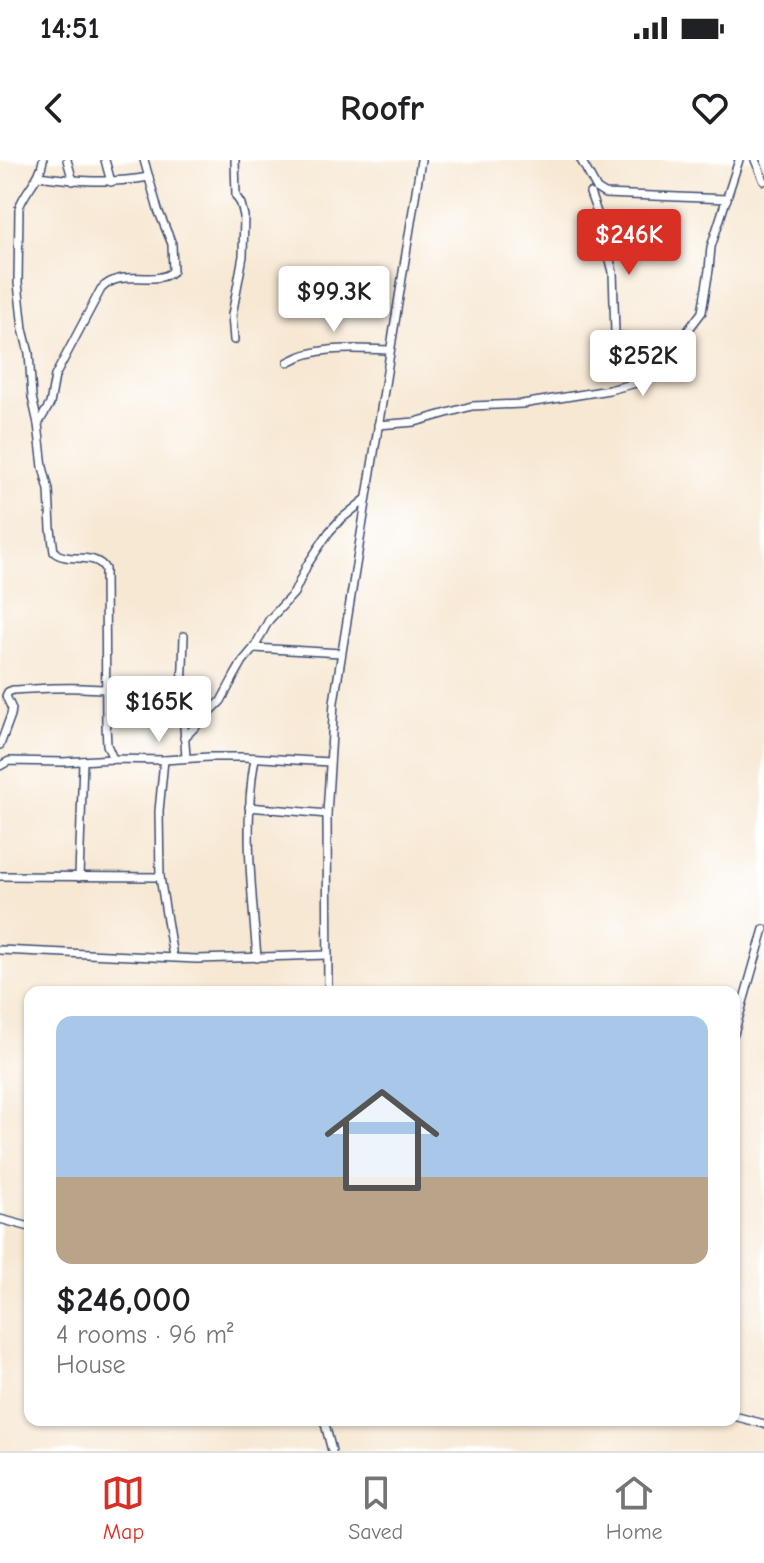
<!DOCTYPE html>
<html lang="en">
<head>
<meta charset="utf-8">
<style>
  :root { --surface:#fff; --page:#f2f2f2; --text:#202124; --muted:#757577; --line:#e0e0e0; --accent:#d93025 }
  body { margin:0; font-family:"Comic Neue",sans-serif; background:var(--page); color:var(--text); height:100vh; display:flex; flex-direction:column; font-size:30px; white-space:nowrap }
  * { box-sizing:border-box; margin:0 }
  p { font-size:26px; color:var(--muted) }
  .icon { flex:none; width:44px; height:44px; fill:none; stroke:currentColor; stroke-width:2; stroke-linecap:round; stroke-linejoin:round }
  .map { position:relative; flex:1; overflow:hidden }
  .side { position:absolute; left:24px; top:826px; width:716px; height:440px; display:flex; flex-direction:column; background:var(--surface); border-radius:16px; box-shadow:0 2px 6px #0004 }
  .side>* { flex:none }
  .price { position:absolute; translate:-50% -68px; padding:0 18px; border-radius:8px; background:#fff; color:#222; font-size:26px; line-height:52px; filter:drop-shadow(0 2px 4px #0008) }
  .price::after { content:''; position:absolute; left:50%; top:48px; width:24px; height:18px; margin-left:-12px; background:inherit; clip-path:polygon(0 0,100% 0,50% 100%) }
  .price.selected { background:var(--accent); color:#fff }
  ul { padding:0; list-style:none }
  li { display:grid; align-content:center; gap:16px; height:424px; padding:0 32px }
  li+li { border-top:2px solid var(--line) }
  li span { display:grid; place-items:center; height:248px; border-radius:16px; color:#555 }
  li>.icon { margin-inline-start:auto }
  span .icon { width:144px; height:144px; fill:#fffc; stroke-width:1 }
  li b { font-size:34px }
  .status { display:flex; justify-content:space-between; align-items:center; height:56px; padding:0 40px; background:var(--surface); direction:ltr }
  .status svg { height:22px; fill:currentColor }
  header { display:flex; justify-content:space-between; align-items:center; height:104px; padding:0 32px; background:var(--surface); font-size:36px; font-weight:700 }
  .dock { display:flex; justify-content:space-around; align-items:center; height:112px; border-top:2px solid var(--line); background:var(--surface); font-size:22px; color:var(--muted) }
  .dock a { display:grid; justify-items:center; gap:4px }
  .dock .selected { color:var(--accent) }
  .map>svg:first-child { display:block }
</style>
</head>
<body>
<div class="status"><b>14:51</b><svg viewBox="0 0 49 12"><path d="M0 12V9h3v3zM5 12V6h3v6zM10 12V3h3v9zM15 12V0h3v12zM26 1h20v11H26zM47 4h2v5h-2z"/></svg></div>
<header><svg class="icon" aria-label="back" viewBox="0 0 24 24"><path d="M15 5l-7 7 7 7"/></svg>Roofr<svg class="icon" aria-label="heart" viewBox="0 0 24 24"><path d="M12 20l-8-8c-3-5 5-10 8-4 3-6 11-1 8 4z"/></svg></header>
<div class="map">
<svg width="764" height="1291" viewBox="0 0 764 1291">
  <rect width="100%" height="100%" fill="#fff"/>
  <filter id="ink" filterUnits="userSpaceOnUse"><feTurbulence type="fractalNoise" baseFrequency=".0125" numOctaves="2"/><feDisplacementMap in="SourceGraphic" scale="16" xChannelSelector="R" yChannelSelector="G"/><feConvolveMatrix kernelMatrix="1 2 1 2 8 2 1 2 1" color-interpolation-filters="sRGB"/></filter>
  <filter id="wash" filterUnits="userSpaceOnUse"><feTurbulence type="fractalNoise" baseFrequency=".006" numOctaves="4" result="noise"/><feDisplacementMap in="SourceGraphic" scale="32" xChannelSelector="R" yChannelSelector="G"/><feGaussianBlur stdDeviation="1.8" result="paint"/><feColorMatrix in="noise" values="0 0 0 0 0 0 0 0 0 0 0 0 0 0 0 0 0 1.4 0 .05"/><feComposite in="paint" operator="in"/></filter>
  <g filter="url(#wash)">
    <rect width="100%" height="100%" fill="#f7e8d3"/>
  </g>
  <g filter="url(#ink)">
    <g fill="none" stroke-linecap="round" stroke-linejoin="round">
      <defs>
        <g id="minor">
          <path d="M43 0C41 18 25 30 19 48L18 123 23 169 29 193 32 237 38 264 43 307 49 330 51 369 54 392C68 404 95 391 105 409L106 565 107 585 113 599"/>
          <polyline points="67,0 73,21"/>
          <polyline points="105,0 111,22"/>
          <polyline points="581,0 597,29 605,34 727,39"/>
          <polyline points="755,0 764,21"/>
          <path d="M38 16C76 21 111 24 149 17"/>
          <polyline points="590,33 600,61 613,112 615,173 618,176 678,182"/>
          <polyline points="234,180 232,155 243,96 244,56 241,44 236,36 235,0"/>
          <path d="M288 202C318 185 357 189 390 190"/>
          <path d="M38 264 50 244 55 216 101 129C122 106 154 128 173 111L172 84 158 50 144 0"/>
          <polyline points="378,265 415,262 472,246 522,244 609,230 640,222 651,216 661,206 702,152 709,110 711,87 739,0"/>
          <polyline points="184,476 182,535 186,598"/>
          <polyline points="254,488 341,493"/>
          <polyline points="184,578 221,541 235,515 243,501 254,488 269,460 294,433 307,405 329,372 340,360 366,339"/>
          <path d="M0 585 11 555 12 549 6 536 8 532 13 530C36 529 59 527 82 528 115 529 150 533 182 527"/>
          <path d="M255 598C243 664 252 731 257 798"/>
          <polyline points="164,600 159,651 160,717 173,797"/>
          <polyline points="0,606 9,601 63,602 113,599 164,600 209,597 243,597 330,602"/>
          <polyline points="249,647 327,654"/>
          <polyline points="0,716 160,717"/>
          <polyline points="79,717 83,601"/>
          <polyline points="0,790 197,799 328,795"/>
          <polyline points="328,832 327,654 334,542 421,0"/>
          <polyline points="734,874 764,769"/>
          <polyline points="0,1059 30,1067"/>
          <polyline points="734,1256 764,1264"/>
          <polyline points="324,1260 332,1291"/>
        </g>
      </defs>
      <use href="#minor" stroke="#3c4b70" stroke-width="10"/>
      <use href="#minor" stroke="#fff" stroke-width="7"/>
    </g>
  </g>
</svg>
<b class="price selected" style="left:629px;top:117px">$246K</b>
<b class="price" style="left:334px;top:174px">$99.3K</b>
<b class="price" style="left:643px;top:238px">$252K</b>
<b class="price" style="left:159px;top:584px">$165K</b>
<section class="side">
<ul>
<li><span style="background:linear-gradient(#a9c7e8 65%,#b9a48a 0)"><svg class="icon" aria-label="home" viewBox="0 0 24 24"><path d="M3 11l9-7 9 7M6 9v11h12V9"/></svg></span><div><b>$246,000</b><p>4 rooms · 96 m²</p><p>House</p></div></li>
</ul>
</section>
</div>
<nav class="dock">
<a class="selected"><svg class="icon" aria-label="map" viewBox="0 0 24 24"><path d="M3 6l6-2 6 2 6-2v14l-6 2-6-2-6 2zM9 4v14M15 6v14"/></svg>Map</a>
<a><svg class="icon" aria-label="saved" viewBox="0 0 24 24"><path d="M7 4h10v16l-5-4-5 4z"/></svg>Saved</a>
<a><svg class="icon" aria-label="home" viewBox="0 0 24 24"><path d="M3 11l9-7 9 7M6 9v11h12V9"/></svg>Home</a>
</nav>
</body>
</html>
